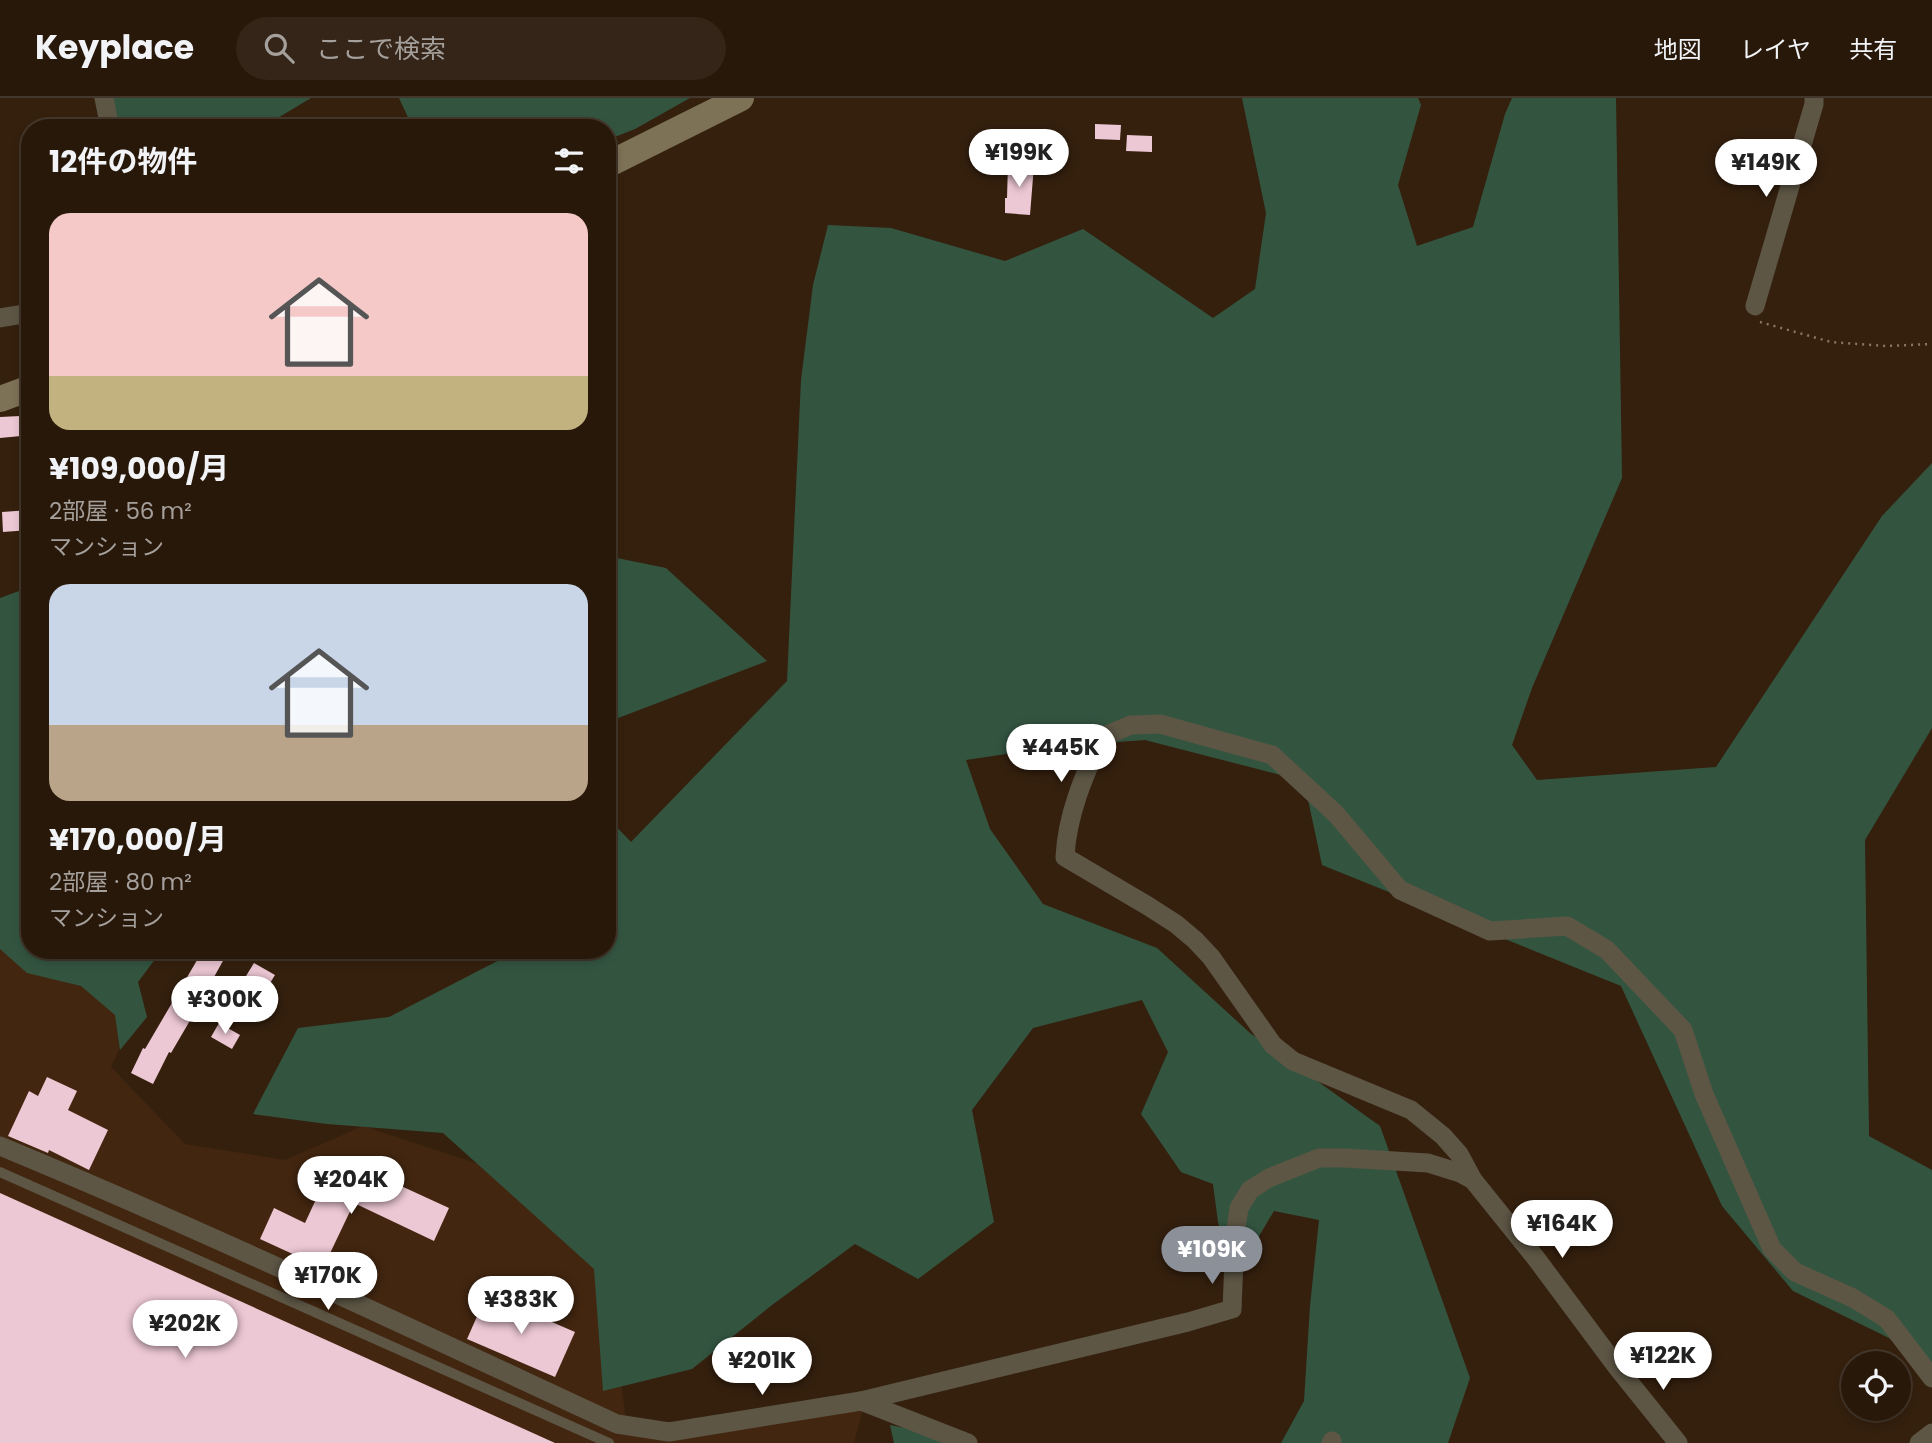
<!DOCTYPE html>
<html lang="ja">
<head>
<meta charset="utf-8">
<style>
  :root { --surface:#28180a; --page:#342518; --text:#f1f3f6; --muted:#a5a09c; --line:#44372b; --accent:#8c9099 }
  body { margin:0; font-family:Poppins,"Noto Sans JP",sans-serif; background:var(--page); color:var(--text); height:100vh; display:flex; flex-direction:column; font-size:26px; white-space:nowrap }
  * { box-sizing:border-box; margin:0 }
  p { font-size:23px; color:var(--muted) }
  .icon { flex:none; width:38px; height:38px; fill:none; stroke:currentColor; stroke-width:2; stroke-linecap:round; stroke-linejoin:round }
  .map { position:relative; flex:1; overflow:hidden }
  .side { position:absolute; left:21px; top:21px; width:595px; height:840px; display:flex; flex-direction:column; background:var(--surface); border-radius:28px; box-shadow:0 4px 10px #0003,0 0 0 2px var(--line) }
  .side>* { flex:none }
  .controls { position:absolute; left:1841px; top:1253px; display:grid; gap:14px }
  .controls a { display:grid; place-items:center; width:70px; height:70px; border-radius:50%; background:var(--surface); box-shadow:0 4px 10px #0003,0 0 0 2px var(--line); font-size:35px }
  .price { position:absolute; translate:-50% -60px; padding:0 16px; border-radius:24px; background:#fff; color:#222; font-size:23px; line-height:46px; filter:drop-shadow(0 2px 4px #0008) }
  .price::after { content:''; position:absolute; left:50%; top:42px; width:21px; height:16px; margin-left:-10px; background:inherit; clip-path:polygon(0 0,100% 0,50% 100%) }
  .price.on { background:var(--accent); color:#fff }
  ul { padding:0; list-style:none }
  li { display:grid; align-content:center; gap:14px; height:371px; padding:0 28px }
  li span { display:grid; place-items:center; height:217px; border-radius:21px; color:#555 }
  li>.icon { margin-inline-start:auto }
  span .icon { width:126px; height:126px; fill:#fffc; stroke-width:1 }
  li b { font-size:30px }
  h2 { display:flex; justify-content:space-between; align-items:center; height:84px; padding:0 28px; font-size:30px }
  header { display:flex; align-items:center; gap:42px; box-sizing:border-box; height:98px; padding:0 35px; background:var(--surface); border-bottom:2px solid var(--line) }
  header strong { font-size:33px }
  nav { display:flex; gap:38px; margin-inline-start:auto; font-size:24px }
  .search { width:490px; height:63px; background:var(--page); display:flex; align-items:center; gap:18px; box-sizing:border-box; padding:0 24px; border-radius:38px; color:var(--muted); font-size:26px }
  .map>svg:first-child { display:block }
</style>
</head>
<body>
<header>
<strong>Keyplace</strong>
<div class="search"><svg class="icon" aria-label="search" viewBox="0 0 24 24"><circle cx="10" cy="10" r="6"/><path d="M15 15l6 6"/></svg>ここで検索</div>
<nav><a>地図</a><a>レイヤ</a><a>共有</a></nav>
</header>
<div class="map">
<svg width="1932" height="1345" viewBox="0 0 1932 1345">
  <rect width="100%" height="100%" fill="#35200e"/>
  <polygon fill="#422610" points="0,823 30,852 37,852 131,926 111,969 185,1046 285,1062 363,1028 566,1095 605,1163 627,1330 864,1308 854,1345 0,1345"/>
  <g fill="#335540">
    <polygon points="102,0 311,0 261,30 106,30"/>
    <polygon points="399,0 690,0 635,31 607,42 607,30 413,30"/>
    <polygon points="1242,0 1418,0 1421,7 1398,87 1417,148 1473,129 1505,16 1512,0 1616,0 1622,380 1532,590 1512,647 1537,682 1716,669 1882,418 1932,365 1932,630 1865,742 1869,1038 1932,1072 1932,1280 1889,1240 1793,1193 1722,1108 1621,888 1322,767 1304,683 1145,642 1061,648 966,662 990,731 1043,806 1157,850 1250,935 1380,1028 1470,1280 1448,1345 1281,1345 1304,1303 1310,1208 1319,1122 1274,1113 1233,1182 1218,1124 1213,1086 1181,1074 1141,1016 1168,954 1142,902 1033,930 972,1012 994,1124 918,1181 855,1146 772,1207 692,1271 603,1293 594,1171 443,1035 327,1026 253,1016 298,930 389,919 509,857 509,852 607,852 607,458 666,470 767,563 613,622 608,720 631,744 787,583 801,282 813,187 828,127 891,130 1005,163 1083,131 1213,220 1255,191 1266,115"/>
    <polygon points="30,489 30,852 162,852 138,884 147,919 120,952 115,917 81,888 27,875 0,851 0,500"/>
    <polygon points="890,1327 955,1340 959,1345 894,1345"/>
  </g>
  <g fill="#ecc7d4">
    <polygon points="1095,26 1121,27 1120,42 1095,41"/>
    <polygon points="1127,37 1152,38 1152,54 1126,53"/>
    <polygon points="1008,66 1034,67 1030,117 1005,115 1005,100 1007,100"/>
    <polygon points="20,318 21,338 0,340 0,319"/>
    <polygon points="30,412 30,432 3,434 2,414"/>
    <polygon points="203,852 229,852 188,926 171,955 169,954 153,986 131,975 143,950 145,951"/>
    <polygon points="254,865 275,877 267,890 246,878"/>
    <polygon points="219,925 240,937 232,951 211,939"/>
    <polygon points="47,979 77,993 68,1012 108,1032 89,1072 49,1052 48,1055 8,1038 29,993 38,998"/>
    <polygon points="330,1071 369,1089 375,1076 449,1110 434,1143 354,1105 323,1170 260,1141 274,1110 305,1125"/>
    <polygon points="0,1095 555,1345 0,1345"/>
    <polygon points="487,1196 575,1234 555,1279 467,1241"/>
  </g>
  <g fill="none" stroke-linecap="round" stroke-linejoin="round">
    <polyline stroke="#897667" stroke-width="2.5" stroke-dasharray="2 5" stroke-linecap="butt" points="1760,224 1831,244 1886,248 1932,246"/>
    <polyline stroke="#5d5645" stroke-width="10" points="0,1074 609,1345"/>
    <g stroke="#5d5645" stroke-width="19">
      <polyline points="104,0 110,30"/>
      <polyline points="1755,208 1814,6 1814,0"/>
      <polyline points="0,220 30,215"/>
      <path d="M0 1048C208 1134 412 1231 617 1326L669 1334 861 1303 1188 1224 1232 1211 1235 1137 1239 1110 1250 1092 1269 1080 1319 1060H1344L1428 1065 1460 1075 1473 1082"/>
      <polyline points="861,1303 968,1345"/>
      <polyline points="1331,1345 1332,1343"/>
      <path d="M1678 1345 1617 1269 1535 1159 1473 1082 1459 1056 1443 1038 1411 1012 1293 963 1273 947 1211 859 1195 842 1176 826 1148 808 1065 759C1067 717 1084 677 1102 639L1131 627 1160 626 1272 657 1336 716 1400 792 1490 833 1567 828 1607 852 1683 932 1704 996 1772 1151 1795 1174 1853 1200 1887 1221 1932 1280"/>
      <polyline points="1919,1345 1932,1335"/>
    </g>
    <g stroke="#7d7156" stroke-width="26">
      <polyline points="607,67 741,0"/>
      <polyline points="0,301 30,290"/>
    </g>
  </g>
</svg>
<div class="controls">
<a><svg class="icon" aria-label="locate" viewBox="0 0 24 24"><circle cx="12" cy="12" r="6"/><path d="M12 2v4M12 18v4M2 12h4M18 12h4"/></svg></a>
</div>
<b class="price" style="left:1019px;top:91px">¥199K</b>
<b class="price" style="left:1766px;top:101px">¥149K</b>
<b class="price" style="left:1061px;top:686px">¥445K</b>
<b class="price" style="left:225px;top:938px">¥300K</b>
<b class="price" style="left:351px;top:1118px">¥204K</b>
<b class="price" style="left:1562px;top:1162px">¥164K</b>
<b class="price on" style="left:1212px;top:1188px">¥109K</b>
<b class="price" style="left:328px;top:1214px">¥170K</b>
<b class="price" style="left:521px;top:1238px">¥383K</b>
<b class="price" style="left:185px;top:1262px">¥202K</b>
<b class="price" style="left:1663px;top:1294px">¥122K</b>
<b class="price" style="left:762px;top:1299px">¥201K</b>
<section class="side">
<h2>12件の物件<svg class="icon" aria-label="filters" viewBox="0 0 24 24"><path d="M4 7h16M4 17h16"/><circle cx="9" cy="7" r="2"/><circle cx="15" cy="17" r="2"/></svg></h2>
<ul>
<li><span style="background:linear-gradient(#f6c9c9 75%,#c2b280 0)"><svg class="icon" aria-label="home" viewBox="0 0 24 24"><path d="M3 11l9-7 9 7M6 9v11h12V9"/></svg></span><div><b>¥109,000/月</b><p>2部屋 · 56 m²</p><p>マンション</p></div></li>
<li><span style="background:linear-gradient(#c9d6e8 65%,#b9a48a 0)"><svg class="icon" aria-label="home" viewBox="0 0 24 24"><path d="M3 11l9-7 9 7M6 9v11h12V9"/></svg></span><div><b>¥170,000/月</b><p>2部屋 · 80 m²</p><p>マンション</p></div></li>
</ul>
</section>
</div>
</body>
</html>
